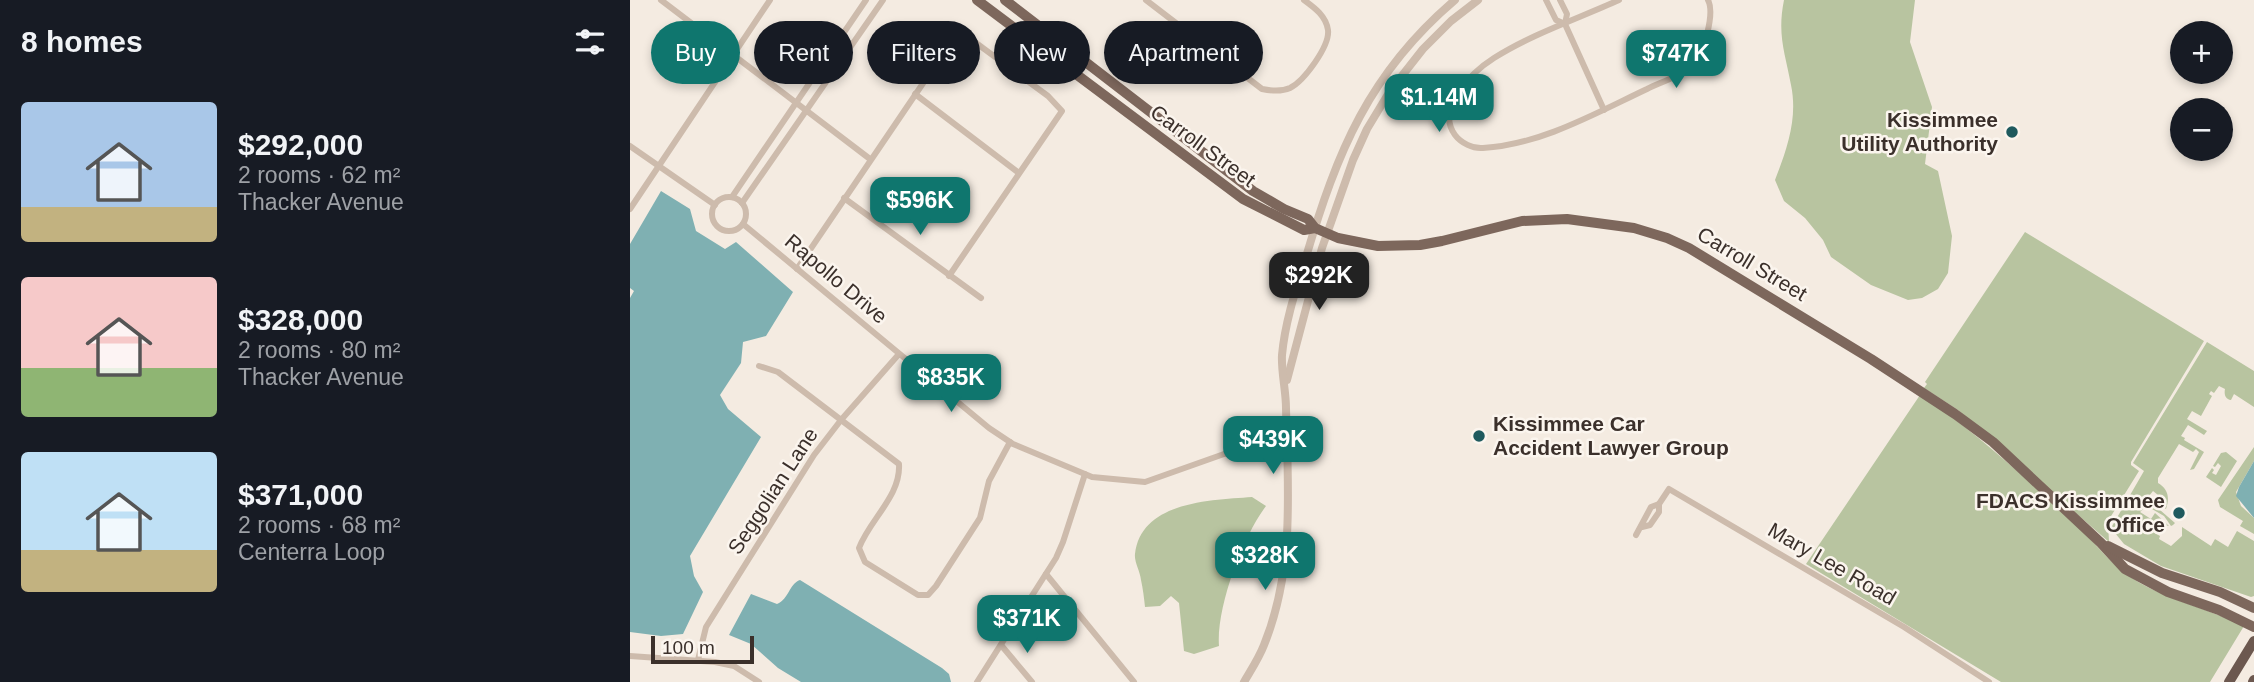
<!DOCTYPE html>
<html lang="en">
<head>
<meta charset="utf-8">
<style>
  :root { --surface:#171b24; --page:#20242c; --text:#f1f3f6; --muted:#9ea1a6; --accent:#0f766e }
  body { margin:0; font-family:Arial,sans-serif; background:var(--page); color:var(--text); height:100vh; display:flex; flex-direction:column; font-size:26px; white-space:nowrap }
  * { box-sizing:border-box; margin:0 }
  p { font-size:23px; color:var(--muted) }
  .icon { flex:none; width:38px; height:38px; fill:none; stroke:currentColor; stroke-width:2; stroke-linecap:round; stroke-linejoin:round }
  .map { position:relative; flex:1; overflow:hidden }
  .side { display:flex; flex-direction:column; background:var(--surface); width:630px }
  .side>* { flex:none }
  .hud { position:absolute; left:21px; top:21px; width:665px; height:63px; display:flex; gap:14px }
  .fabs { position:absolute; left:1540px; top:21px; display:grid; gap:14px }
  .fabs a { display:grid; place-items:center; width:63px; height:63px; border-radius:50%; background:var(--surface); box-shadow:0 4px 10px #0003; font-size:35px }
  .scale { position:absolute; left:21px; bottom:18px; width:103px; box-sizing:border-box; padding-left:7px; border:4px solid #3b302b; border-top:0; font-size:19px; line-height:24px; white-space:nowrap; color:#3b302b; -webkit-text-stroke:5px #fbf5ee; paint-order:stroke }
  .price { position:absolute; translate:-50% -60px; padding:0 16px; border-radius:14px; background:var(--accent); color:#fff; font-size:23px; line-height:46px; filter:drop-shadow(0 2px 4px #0008) }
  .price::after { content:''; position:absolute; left:50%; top:42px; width:21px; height:16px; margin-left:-10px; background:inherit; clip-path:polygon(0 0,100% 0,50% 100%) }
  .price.on { background:#222; color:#fff }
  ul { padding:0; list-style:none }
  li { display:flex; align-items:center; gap:21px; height:175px; padding:0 21px }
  li span { display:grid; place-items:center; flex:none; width:196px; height:140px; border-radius:7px; color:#555 }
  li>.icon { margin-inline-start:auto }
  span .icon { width:84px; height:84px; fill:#fffc; stroke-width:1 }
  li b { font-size:30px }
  h2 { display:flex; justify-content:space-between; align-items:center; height:84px; padding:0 21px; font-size:30px }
  .chip { padding:0 24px; border-radius:32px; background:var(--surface); box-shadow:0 4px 10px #0003; font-size:24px; line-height:63px }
  .chip.on { background:var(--accent); color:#fff }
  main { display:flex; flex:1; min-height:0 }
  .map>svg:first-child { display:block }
</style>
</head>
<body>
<main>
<section class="side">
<h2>8 homes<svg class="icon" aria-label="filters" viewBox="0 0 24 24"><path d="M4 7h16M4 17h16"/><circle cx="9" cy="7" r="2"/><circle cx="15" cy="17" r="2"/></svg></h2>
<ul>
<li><span style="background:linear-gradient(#a9c7e8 75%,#c2b280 0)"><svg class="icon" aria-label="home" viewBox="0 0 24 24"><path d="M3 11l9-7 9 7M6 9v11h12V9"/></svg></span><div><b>$292,000</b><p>2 rooms · 62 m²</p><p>Thacker Avenue</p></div></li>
<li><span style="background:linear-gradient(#f6c9c9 65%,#8fb573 0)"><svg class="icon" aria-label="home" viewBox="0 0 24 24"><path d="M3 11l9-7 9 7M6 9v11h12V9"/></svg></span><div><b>$328,000</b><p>2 rooms · 80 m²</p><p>Thacker Avenue</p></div></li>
<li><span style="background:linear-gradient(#bfe0f5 70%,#c2b280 0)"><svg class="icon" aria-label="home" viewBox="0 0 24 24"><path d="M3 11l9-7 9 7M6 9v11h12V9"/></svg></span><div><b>$371,000</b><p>2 rooms · 68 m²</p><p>Centerra Loop</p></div></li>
</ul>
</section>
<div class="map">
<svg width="1624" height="682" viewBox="0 0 1624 682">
  <rect width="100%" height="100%" fill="#f4ebe1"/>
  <g fill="#b8c4a0">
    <path d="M1154 0H1285L1280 42 1302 107 1295 164 1308 171 1322 236 1318 273 1308 289 1292 298 1278 300 1241 285 1201 257 1193 240 1175 218 1154 201 1145 180C1157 149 1168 118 1161 85 1155 52 1147 35 1154 0Z"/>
    <polygon points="1395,232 1574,341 1501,462 1501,465 1509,471 1478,521 1479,542 1328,410 1294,388 1297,384 1295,382"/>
    <path d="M1577 342 1624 371V407L1604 394 1601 400C1595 399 1594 394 1595 389L1589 386 1584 393 1581 391 1579 394 1582 396 1571 416 1562 411 1557 419 1577 431 1574 435 1558 425 1551 436 1555 438 1554 440 1574 452 1564 469 1560 470 1569 452 1566 449 1563 452 1549 444 1528 478V483C1538 489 1540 497 1536 509L1532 506 1530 510 1545 523 1543 525 1541 526 1534 516 1522 509 1528 495 1523 491 1515 501 1519 504 1510 512 1521 519 1525 513 1539 526 1526 523 1523 528V532L1530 536 1529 539 1541 546 1552 536V527L1581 546 1585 539 1598 547 1607 531 1624 541V596L1621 597 1531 566 1494 544 1481 528 1514 471 1503 463Z"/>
    <path d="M1290 395C1348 433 1395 478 1446 525 1463 540 1478 561 1496 574 1531 599 1575 607 1614 626L1580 682H1371L1176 564Z"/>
    <polygon points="1624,447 1624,461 1606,492 1611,506 1624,518 1624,534 1610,526 1613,521 1590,507 1588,500"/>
    <polygon points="1596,452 1607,461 1591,487 1576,477 1582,468 1584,470 1582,473 1586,475 1591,466 1588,463 1585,467 1583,466 1591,453"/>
    <path d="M622 497 636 506C613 536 586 608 589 646L564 654 554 651 549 603 541 596 530 606 515 607C514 598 513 589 511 580 510 571 504 562 505 554 511 501 582 500 622 497Z"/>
  </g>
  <g fill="#7fb0b2">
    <polygon points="31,191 60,209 66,231 95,249 106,242 163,292 136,336 113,342 111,363 90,395 98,409 131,437 60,556 64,576 73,592 53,634 31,636 0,632 0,298 4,291 0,288 0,244"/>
    <polygon points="1624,461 1624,518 1606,496 1609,487"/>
    <path d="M170 580 312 668 319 674 321 682H171L148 668 121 644 99 635 121 594 147 604C159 599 159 584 170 580Z"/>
  </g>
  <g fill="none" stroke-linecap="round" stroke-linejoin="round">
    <g stroke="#cdbbac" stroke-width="6">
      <polyline points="31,0 240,159"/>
      <path d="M516 0 632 89C642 91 651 92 660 88 674 81 700 46 698 30 696 16 685 8 674 0"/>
      <polyline points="916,0 926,20 935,24"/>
      <polyline points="930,0 937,14 935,24 974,110"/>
      <path d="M989 0C947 19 902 34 864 58 842 72 805 108 825 135 831 143 843 149 853 148 910 145 966 113 1017 89 1031 82 1051 76 1063 64 1074 54 1085 13 1078 0"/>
      <polyline points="285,94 389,173"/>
      <polyline points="0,146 85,205"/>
      <polyline points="102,197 236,0"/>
      <circle cx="99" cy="214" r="17"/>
      <polyline points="214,198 351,298"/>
      <polyline points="112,203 253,0"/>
      <polyline points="0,209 140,0"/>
      <polyline points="113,224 359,428 383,444 462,477 515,482 594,454 620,450 657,448"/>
      <polyline points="167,269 319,45 325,38 338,37 418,96 432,111 319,276"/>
      <path d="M129 366 148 372 269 464C271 496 240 519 229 548L235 562 288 595H298L306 586 350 518 359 481 380 442"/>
      <polyline points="1012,527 1020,525 1029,512 1029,504 1039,489 1274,627 1359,682"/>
      <polyline points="1006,535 1021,507 1029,504"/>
      <polyline points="416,574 504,682"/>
      <polyline points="371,645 402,682"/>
      <polyline points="0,656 85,662 104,666 129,682"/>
      <polyline points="68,660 76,627 184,455 211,420 269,354"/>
      <polyline points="347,682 426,558 433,542 455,474"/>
    </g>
    <g stroke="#cdbbac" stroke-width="8">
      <polyline points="657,380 692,248 723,160 737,129 760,91 793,49 821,21 848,0"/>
      <path d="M614 682C621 670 629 658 634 645 665 569 658 488 656 408 656 391 651 371 652 355 655 322 666 289 676 257 707 152 739 73 825 0"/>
    </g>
    <g stroke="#7d675c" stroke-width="10">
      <polyline points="347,0 613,199 674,230 685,228"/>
      <polyline points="375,0 623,191 654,209 678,219 685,228 708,238 748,246 790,245 812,241 892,221 937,219 1004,228 1037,238 1059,248 1241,359 1325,414 1363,442 1471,543 1495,569 1538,592 1589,610 1624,627"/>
      <polyline points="1478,546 1532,573 1590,592 1624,608"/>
    </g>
    <g stroke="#6c584f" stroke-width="10">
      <polyline points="1599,682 1624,641"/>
      <polyline points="1623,682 1624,680"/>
    </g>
  </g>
  <g fill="#1f5a5e" stroke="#fbf5ee" stroke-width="2.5">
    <circle cx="1382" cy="132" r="7"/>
    <circle cx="849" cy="436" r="7"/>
    <circle cx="1549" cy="513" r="7"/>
  </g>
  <g text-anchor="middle" stroke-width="5" stroke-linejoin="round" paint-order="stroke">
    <g font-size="21" font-weight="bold" fill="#3b302b" stroke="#fbf5ee" text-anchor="end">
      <text x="1368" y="127">Kissimmee<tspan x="1368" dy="24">Utility Authority</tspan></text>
      <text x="863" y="431" text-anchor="start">Kissimmee Car<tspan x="863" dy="24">Accident Lawyer Group</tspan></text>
      <text x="1535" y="508">FDACS Kissimmee<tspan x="1535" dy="24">Office</tspan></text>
    </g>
    <g font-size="21" fill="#3b302b" stroke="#fbf5ee">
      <text transform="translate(573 146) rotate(36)" y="7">Carroll Street</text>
      <text transform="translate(1122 264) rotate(31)" y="7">Carroll Street</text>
      <text transform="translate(206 279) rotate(40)" y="7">Rapollo Drive</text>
      <text transform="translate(143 491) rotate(-57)" y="7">Seggolian Lane</text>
      <text transform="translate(1202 564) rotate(30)" y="7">Mary Lee Road</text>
    </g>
  </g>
</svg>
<div class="fabs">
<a>+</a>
<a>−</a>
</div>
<div class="scale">100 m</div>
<b class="price" style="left:1046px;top:90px">$747K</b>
<b class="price" style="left:809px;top:134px">$1.14M</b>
<b class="price" style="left:290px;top:237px">$596K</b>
<b class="price on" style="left:689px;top:312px">$292K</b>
<b class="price" style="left:321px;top:414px">$835K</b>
<b class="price" style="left:643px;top:476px">$439K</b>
<b class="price" style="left:635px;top:592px">$328K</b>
<b class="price" style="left:397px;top:655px">$371K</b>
<div class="hud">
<a class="chip on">Buy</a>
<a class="chip">Rent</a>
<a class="chip">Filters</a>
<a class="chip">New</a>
<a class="chip">Apartment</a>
</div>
</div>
</main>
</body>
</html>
